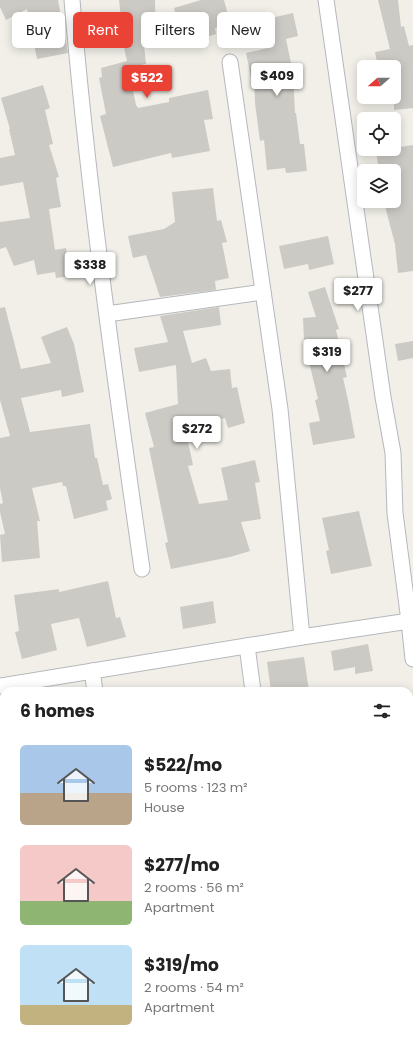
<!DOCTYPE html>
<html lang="en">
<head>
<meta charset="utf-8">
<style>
  :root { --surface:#fff; --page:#f6f6f6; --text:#222; --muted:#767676; --accent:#ea4335 }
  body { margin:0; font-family:Poppins,sans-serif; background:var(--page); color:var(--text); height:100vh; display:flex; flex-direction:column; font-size:15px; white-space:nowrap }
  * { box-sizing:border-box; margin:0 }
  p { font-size:13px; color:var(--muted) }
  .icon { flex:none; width:22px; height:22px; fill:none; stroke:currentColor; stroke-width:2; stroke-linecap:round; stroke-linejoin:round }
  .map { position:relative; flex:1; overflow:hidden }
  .sheet { position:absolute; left:0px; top:687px; width:413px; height:356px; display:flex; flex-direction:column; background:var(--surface); border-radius:12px 12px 0 0; box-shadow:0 2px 10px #0003 }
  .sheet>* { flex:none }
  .guide { position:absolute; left:12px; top:12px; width:389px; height:36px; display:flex; gap:8px }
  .needle { width:26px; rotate:249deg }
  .controls { position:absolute; left:357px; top:60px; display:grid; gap:8px }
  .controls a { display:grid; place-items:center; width:44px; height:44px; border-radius:6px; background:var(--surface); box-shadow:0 2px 10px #0003; font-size:20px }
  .price { position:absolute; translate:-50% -34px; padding:0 9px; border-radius:4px; background:#fff; color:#222; font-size:13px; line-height:26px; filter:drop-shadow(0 1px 2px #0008) }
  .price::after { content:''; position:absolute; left:50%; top:24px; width:12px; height:9px; margin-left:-6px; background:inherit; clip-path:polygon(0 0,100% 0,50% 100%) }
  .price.on { background:var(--accent); color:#fff }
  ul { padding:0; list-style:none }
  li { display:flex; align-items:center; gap:12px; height:100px; padding:0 20px }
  li span { display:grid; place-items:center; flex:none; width:112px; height:80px; border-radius:6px; color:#555 }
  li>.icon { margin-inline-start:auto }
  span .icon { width:48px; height:48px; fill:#fffc; stroke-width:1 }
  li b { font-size:17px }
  h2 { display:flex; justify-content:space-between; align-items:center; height:48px; padding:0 20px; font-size:17px }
  .chip { padding:0 14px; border-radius:6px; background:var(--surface); box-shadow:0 2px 10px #0003; font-size:14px; line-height:36px }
  .chip.on { background:var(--accent); color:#fff }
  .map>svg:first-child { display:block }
</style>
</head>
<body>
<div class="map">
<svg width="413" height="1043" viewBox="0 0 413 1043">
  <rect width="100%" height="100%" fill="#f1efe8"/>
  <g fill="#cccac5">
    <polygon points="0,0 58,0 68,53 37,59 27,9 6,20 0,7"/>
    <polygon points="119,0 155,0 156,45 144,45 146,64 128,67 136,105 138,108 169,102 169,98 208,90 213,119 204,120 210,151 172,158 171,153 113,167 100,116 106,114 99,78 102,77 101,68 127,61 123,43 108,46 108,17 121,17"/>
    <polygon points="201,0 224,0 230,23 215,28 216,34 184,44 174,8"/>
    <polygon points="378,0 398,0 401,27 404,26 409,46 413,45 413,108 394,110 394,67 378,67 375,52 390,49"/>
    <polygon points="293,13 298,36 286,39 293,73 295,113 296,113 300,144 304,144 307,171 286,173 285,168 267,170 264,140 260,141 255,103 254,76 251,77 246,53 268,48 262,20"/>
    <polygon points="43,85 50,108 45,110 53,144 49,145 59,177 56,178 61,207 49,209 55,250 66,248 71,276 56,278 55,272 37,275 34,260 14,266 6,247 0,249 0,222 30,218 23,182 0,186 0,158 15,155 9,129 10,129 1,98"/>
    <polygon points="413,145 413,271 398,273 395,244 386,210 385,201 394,201 394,171 379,171 376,151"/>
    <polygon points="213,188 217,221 221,220 227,242 222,243 229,278 215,281 216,290 160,297 146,255 133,258 128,236 164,229 175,222 172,192"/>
    <polygon points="328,236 334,264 309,270 308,264 284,269 279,246"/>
    <polygon points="325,287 339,329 336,330 347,377 343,378 348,400 355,438 313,445 309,423 320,421 315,400 318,399 304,341 303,318 316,317 308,292"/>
    <polygon points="5,307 21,369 51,363 41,337 67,327 74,344 84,392 62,397 61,390 21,398 30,432 90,424 95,458 97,458 103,485 108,484 112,499 106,501 108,510 74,519 66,486 63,486 62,482 32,488 40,521 37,521 40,558 2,562 0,535 5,534 0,512 0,504 3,503 0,488 0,438 10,436 0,400 0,308"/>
    <polygon points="219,307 221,325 183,331 192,363 206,358 211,371 230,369 232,388 237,387 245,423 228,428 225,418 185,428 193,465 188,466 199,504 228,500 221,468 255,460 260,482 255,483 261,519 241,522 250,551 230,557 171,569 165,543 168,542 149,448 154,447 145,413 178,404 176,365 139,372 134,348 168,342 160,316"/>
    <polygon points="413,341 413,358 398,361 395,344"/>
    <polygon points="359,511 372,566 331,574 326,551 329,550 322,518"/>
    <polygon points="108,581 116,618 120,617 126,637 87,647 79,618 51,624 57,650 22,659 15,632 19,631 14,595 59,589 59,592"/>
    <polygon points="213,601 216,623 183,629 180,607"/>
    <polygon points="368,644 373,671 355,674 355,667 334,671 331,651"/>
    <polygon points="304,657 309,691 271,691 267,662"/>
  </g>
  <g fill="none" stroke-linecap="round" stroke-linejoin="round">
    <defs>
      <g id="minor">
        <path d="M72 0C88 190 115 380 142 569"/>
        <polyline points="326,0 383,397 393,453 395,513 409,621"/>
        <polyline points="230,62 280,409 302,637"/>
        <polyline points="107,314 263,292"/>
        <polyline points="247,646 253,691"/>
        <polyline points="92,671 95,691"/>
        <polyline points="0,686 302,637 409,621 413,659"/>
        <polyline points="148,1039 148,1043"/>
        <polyline points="300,1039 300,1043"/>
      </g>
    </defs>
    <use href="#minor" stroke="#b5b8bc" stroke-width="17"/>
    <use href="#minor" stroke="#fff" stroke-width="15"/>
  </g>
</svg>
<div class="controls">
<a><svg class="needle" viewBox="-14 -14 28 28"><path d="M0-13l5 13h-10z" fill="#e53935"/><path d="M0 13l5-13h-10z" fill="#767676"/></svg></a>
<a><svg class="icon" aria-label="locate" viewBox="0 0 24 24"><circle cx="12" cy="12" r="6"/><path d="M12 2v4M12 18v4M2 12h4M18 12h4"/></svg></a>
<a><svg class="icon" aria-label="layers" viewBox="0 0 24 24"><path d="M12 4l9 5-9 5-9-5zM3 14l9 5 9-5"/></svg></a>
</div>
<b class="price" style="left:277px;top:97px">$409</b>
<b class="price on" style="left:147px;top:99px">$522</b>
<b class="price" style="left:90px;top:286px">$338</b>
<b class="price" style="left:358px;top:312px">$277</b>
<b class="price" style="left:327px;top:373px">$319</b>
<b class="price" style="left:197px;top:450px">$272</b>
<div class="guide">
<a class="chip">Buy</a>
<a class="chip on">Rent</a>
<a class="chip">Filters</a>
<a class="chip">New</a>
</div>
<section class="sheet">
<h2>6 homes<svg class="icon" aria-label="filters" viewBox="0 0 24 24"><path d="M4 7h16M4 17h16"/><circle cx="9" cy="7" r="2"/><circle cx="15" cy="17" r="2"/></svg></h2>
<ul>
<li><span style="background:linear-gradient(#a9c7e8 60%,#b9a48a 0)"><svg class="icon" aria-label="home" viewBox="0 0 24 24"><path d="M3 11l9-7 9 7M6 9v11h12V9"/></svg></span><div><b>$522/mo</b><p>5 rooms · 123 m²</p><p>House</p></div></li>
<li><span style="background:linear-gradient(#f6c9c9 70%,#8fb573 0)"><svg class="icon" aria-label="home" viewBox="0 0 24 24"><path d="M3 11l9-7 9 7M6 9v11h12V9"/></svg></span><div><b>$277/mo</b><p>2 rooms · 56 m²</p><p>Apartment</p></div></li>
<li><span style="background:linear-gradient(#bfe0f5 75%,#c2b280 0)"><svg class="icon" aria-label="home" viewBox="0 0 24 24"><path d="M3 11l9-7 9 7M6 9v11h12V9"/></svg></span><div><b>$319/mo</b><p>2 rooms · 54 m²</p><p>Apartment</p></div></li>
</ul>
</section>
</div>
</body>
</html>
